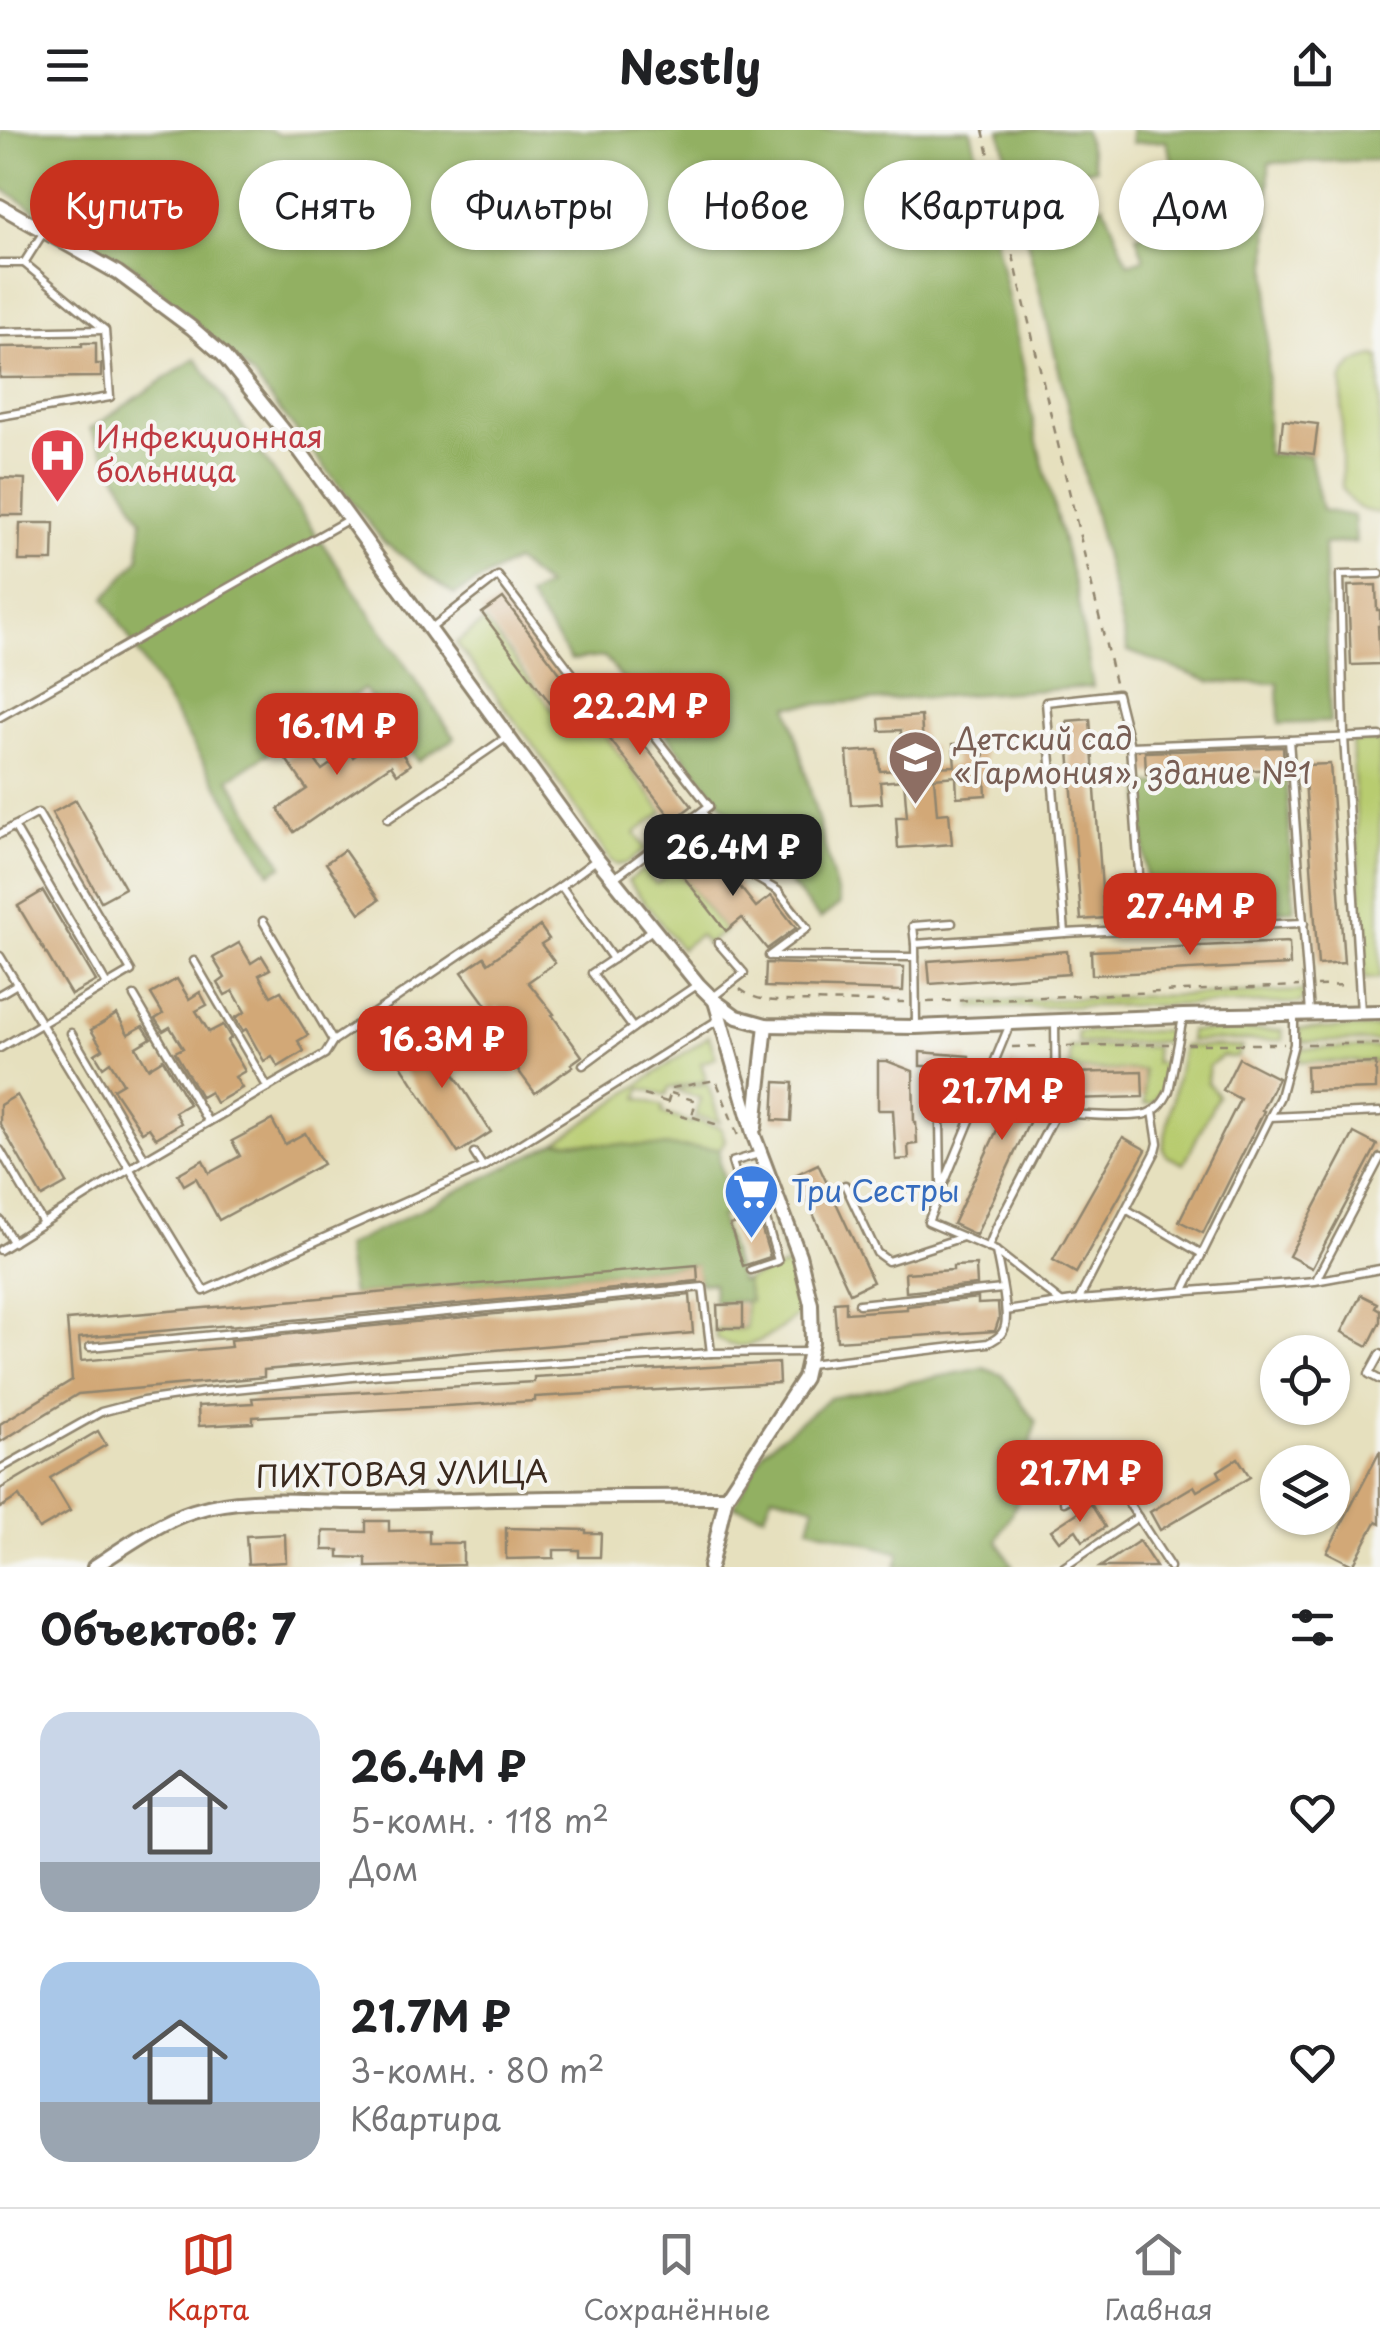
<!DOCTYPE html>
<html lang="ru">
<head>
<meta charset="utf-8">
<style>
  :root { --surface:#fff; --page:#f6f6f6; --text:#202124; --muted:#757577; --line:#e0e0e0; --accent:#c8321e }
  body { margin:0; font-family:"Playpen Sans",sans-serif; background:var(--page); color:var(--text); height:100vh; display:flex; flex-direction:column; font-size:38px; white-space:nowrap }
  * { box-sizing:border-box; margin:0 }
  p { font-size:32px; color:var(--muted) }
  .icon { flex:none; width:55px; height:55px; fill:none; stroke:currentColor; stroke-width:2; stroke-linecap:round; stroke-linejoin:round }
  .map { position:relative; height:1437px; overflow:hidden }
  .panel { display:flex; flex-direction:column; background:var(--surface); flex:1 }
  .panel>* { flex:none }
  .guide { position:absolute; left:30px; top:30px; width:1320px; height:90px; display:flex; gap:20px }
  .tools { position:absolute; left:1260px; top:1205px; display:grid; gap:20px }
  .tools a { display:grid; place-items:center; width:90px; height:90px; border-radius:50%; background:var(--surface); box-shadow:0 2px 8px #0004; font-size:50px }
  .price { position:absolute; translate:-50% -85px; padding:0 22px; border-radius:20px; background:var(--accent); color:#fff; font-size:32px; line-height:65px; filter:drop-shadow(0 2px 5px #0008) }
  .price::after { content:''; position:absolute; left:50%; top:60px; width:30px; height:22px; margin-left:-15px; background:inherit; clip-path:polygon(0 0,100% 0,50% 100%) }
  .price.active { background:#222; color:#fff }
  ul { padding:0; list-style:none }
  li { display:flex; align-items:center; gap:30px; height:250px; padding:0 40px }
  li span { display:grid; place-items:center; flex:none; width:280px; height:200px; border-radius:30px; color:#555 }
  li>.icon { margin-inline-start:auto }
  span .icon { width:120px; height:120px; fill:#fffc; stroke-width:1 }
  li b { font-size:42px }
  h2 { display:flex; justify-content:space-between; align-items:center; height:120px; padding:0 40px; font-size:42px }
  .pill { padding:0 35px; border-radius:45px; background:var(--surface); box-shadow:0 2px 8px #0004; font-size:35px; line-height:90px }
  .pill.active { background:var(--accent); color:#fff }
  header { display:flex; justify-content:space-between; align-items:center; height:130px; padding:0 40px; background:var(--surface); font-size:45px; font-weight:700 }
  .menu { display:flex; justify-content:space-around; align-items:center; height:140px; border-top:2px solid var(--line); background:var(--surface); font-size:28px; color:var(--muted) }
  .menu a { display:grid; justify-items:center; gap:5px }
  .menu .active { color:var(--accent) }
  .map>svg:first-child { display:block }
</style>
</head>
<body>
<header><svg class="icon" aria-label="menu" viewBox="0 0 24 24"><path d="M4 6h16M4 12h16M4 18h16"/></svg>Nestly<svg class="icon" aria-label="share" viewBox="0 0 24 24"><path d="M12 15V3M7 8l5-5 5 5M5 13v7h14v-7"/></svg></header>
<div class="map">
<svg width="1380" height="1437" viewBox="0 0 1380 1437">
  <rect width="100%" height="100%" fill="#f6f6f2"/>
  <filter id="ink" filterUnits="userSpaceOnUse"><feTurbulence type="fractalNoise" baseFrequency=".01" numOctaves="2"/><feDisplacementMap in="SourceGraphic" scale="20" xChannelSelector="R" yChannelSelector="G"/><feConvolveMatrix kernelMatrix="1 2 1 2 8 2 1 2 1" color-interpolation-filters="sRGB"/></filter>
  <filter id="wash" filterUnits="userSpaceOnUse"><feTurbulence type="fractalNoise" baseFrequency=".0048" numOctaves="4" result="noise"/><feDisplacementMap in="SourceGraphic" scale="40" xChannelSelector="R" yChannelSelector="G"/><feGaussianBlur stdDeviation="2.25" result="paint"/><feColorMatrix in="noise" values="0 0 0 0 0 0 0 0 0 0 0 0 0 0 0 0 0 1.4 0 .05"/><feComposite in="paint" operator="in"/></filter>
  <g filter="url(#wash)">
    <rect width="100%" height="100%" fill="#e6e0be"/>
    <g fill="#b8cc70" stroke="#7a7b47" stroke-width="2.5">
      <path d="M1374 226 1380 228V383C1361 382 1351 375 1342 358V250C1349 235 1357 230 1374 226Z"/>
      <polygon points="485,491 565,597 587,582 663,682 635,703 646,719 628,733 617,735 611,731 538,621 456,513"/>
      <polygon points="1380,611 1380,848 1365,849 1352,612"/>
      <polygon points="644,739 656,754 676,739 725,801 707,814 699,805 681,819 628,751"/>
      <polygon points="1306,861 1301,873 971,878 971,872"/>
      <polygon points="1380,897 1380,911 1300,912 1299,899"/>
      <polygon points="1282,900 1283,910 1189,911 1190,901"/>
      <polygon points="1169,901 1172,904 1172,912 1078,913 1077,902"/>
      <polygon points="709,906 716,928 701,933 720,992 695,986 700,968 674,960 705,954 704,951 669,958 666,965 641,958 638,968 663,976 662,983 692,993 694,990 721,998 725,1010 720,1019 557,1012"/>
      <polygon points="1183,916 1242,917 1237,928 1222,926 1209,936 1207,952 1218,965 1184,1034 1167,1026 1163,1018"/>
      <polygon points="1070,917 1155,917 1155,933 1168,933 1168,952 1152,974 1144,974 1144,940 1070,940"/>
      <polygon points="1380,917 1380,964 1378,964 1377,931 1300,932 1300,919"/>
      <path d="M779 1086C789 1115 809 1151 801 1182 780 1200 744 1230 717 1208L715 1200 746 1199 745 1170H750L745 1150 788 1135 773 1088Z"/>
    </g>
    <g fill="#92b062" stroke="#666d40" stroke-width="2.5">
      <polygon points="0,0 270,0 280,5 352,0 971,0 1024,239 1035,304 1076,461 1093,557 788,576 840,774 820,789 722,674 605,527 571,530 528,467 546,456 515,431 454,465 384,412 253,246 133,136 54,92 0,57"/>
      <polygon points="1000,0 1084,0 1096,38 1067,43 1079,81 1104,75 1128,134 1144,129 1136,106 1150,101 1154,80 1187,74 1166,11 1132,13 1131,0 1380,0 1380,30 1269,33 1267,324 1310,325 1322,380 1354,386 1356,412 1324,414 1330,592 1279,594 1278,553 1211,552 1128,521"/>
      <polygon points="196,228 455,608 418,631 364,559 229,649 283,735 270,743 105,468 139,429 142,390 90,299"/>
      <polygon points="1286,647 1294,780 1264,782 1263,767 1232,769 1232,784 1148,788 1141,655"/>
      <polygon points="557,1012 720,1019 719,1032 734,1081 720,1087 740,1151 745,1150 750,1171 714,1172 713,1153 699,1153 696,1135 352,1165 345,1117"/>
      <polygon points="983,1238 1002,1245 1036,1292 1018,1371 997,1410 1013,1437 896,1437 900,1423 809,1397 815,1376 772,1364 765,1385 734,1376 764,1320 830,1268"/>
    </g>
    <g id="blocks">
      <g fill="#d2a877">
        <polygon points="82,213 96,213 96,234 101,234 101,247 0,248 0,217 82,216"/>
        <polygon points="1283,290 1318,294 1314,324 1280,320"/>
        <polygon points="0,348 25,349 24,385 0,385"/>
        <polygon points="20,393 54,393 53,431 19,431"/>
        <polygon points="1376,455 1377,480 1380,480 1380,496 1378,496 1380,534 1351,535 1348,456"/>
        <polygon points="503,468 587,579 566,594 482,483"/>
        <polygon points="606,566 692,676 673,690 587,580"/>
        <polygon points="921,586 923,616 932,616 933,637 955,636 953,614 983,612 986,665 957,667 956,646 934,648 937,684 949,683 952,714 898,718 896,687 907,687 904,650 880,652 882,673 851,675 847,622 878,620 880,641 903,640 901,600 880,601 879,589"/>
        <polygon points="1090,589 1104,788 1081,790 1067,591"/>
        <polygon points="388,603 410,635 397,644 391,635 294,702 278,679 307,659 286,629 305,616 322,640 349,621 353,627"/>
        <polygon points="1283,617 1284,639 1146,644 1145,622"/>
        <polygon points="1330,634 1344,833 1318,835 1304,635"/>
        <polygon points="76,670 125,758 101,771 52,683"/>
        <polygon points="706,714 756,777 771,766 796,798 767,819 742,788 726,801 676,737"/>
        <polygon points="344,720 379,770 360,783 326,733"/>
        <polygon points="43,761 96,851 71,865 18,776"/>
        <polygon points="540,796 549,809 541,814 555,833 528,852 554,884 552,885 582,926 571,934 573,936 535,963 512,932 524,923 508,901 513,897 498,877 491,882 462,842 484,827 488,833"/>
        <polygon points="1289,812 1290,835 1092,845 1091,821"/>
        <polygon points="239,813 251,833 262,826 270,839 259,845 271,866 281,861 308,905 298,911 304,921 278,937 272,926 264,931 246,899 243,901 235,888 245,882 233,861 225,865 218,853 225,848 213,828"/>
        <polygon points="1067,821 1069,844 930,854 928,831"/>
        <polygon points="766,833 904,837 903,861 765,857"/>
        <polygon points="177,849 189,869 200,862 207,875 196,881 209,902 223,895 231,908 227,911 245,941 235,947 242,958 216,973 210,962 201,967 175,922 183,918 170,897 163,901 155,889 163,884 151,864"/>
        <polygon points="117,884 128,904 143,896 151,908 136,917 148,938 163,929 189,974 175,982 181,993 156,1008 149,998 142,1002 113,959 123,953 110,932 103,937 95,924 103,919 91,900"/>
        <polygon points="426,900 491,1002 458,1023 392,921"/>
        <polygon points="920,922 969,926 969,936 920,936"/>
        <polygon points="1239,928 1278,948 1262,980 1264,981 1203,1103 1179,1091 1240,969 1223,960"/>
        <polygon points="878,931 887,931 913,941 914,992 916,992 917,1014 908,1015 909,1029 896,1030 893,980 878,980"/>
        <polygon points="1011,931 1049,950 976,1105 953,1094 1011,970 996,963"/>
        <polygon points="1376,933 1376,959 1307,961 1306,936"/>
        <polygon points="1142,941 1143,967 1070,969 1070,943"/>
        <polygon points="775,952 793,953 791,991 773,990"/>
        <polygon points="17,965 67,1053 42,1067 0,994 0,975"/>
        <polygon points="272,990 285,1014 305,1003 323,1034 219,1090 196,1048 184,1055 178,1044 203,1030 209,1043 240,1026 232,1011"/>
        <polygon points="1354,1003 1377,1015 1312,1138 1289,1126"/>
        <polygon points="1123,1007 1146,1020 1076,1143 1053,1130"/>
        <polygon points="818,1034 873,1152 850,1163 795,1045"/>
        <polygon points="758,1087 770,1127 743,1136 730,1095"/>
        <polygon points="697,1135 698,1151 229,1196 229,1195 79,1208 81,1231 231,1217 230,1210 690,1165 693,1203 264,1240 264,1247 78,1264 0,1312 0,1294 72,1250 67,1190"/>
        <polygon points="976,1135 977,1155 906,1162 905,1143 953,1140 953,1136"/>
        <polygon points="1361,1165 1377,1173 1375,1177 1380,1180 1380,1192 1368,1216 1342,1202"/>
        <polygon points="978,1168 978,1174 998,1173 999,1189 995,1201 837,1211 834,1172 846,1171 846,1183 907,1179 907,1176"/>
        <polygon points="743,1174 743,1198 718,1198 717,1175"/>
        <polygon points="778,1233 779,1253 535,1267 535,1271 253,1287 253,1293 199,1296 198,1276 253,1273 252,1268 534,1252 534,1247"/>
        <polygon points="98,1301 106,1315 50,1348 70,1381 39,1399 19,1366 0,1378 0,1359"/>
        <polygon points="1380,1321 1380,1394 1376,1392 1353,1435 1327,1422"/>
        <polygon points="1238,1328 1250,1347 1160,1400 1150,1382 1194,1356 1197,1361 1221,1347 1218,1341"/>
        <polygon points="1091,1374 1105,1397 1083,1411 1076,1400 1059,1411 1051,1400"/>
        <polygon points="366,1391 389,1391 389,1401 429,1400 429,1413 463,1413 463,1435 366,1437 366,1428 339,1427 339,1420 323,1420 323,1401 366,1402"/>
        <polygon points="506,1398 586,1400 586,1403 601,1403 600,1427 579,1427 579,1420 554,1420 554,1428 506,1429"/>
        <polygon points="285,1404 286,1432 248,1434 246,1406"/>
        <polygon points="1139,1411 1156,1437 1100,1437"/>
      </g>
    </g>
  </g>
  <g filter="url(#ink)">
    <use href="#blocks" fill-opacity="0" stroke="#90856e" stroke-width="2.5"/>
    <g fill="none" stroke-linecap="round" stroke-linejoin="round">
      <defs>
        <g id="lane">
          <polyline points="0,133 24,133 105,200 110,267 0,286"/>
          <polyline points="24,133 43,103"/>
          <polyline points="0,202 104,200"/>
          <polyline points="430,499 498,446 582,556 617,558 709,676 614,748"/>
          <polyline points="0,587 349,389"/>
          <polyline points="1289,610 1380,606"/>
          <polyline points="1130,616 1289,610 1310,883"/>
          <polyline points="702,682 753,746 778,761 807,798 769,826"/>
          <polyline points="388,689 507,607"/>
          <polyline points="14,696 107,855"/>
          <polyline points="0,704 38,683 131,841 0,918"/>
          <polyline points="596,730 561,756 613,829 592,843 633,898 697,855"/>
          <polyline points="263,791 333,911"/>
          <polyline points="1065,803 1143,799"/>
          <polyline points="915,814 913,796 952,793"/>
          <polyline points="0,826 204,1161 483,1037"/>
          <polyline points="772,826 915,827"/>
          <polyline points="613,829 652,800"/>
          <polyline points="194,831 268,958"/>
          <polyline points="0,864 17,854"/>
          <polyline points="134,866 208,992"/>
          <polyline points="713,867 744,843 718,813"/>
          <polyline points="1361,882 1344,607 1340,445 1380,444"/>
          <polyline points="1010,894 928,1092 996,1121 1061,1172"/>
          <polyline points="916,896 915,814 1065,803 1046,572 1117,564 1130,616 1143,799 1304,793"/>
          <polyline points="71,903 145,1029"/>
          <polyline points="583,935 633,898"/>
          <path d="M1056 983C1077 984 1129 989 1146 984 1158 980 1164 972 1169 961L1183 887"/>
          <polyline points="1270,987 1380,982"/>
          <polyline points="940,990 941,1053"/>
          <polyline points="0,1020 43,1093"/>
          <polyline points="474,1023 483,1037 718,890"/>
          <polyline points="845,1055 877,1123 888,1131 963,1107"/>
          <polyline points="1126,1079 1202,1124"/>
          <polyline points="0,1090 13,1112"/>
          <polyline points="988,1118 996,1098 1056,983 1055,892"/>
          <polyline points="0,1120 145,1029 325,924 333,911 561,756"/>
          <polyline points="751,1140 778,1131 762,1076 747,1081 732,1032 759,1024"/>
          <polyline points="1316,1150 1380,1028"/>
          <polyline points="1184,1160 1280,967 1294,914 1294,883"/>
          <polyline points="1079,1169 1156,1021 1158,1013 1153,981"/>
          <polyline points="859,1174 1002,1159"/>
          <polyline points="1006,1181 1079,1170 1315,1151 1380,1139"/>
          <polyline points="90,1217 703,1157 711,1223"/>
          <polyline points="1380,1224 1369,1244 1380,1250"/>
          <path d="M809 1234 988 1213C996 1209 1003 1205 1005 1196 1009 1180 999 1139 996 1121"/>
          <polyline points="0,1339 101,1282 143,1271 205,1262 382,1244 711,1223 810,1222"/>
          <polyline points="1064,1372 1110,1344 1170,1437"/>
          <polyline points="1064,1437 1138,1387"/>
        </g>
        <g id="street">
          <polyline points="0,76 118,143 192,198 223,225 300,321 597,729 698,854 715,871 737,887 766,895 916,897 1183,886 1380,882"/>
          <polyline points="755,997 766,895"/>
          <path d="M94 1437C123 1418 161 1391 193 1381 246 1364 305 1373 360 1372 482 1370 604 1365 726 1367"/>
          <polyline points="710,1437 726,1367 804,1248 812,1212 811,1174 799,1125 754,1006 715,871"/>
        </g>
      </defs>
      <use href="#lane" stroke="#90856e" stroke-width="11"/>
      <use href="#street" stroke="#90856e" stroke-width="18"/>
      <g stroke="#90856e" stroke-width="2.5" stroke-dasharray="8 8" stroke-linecap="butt">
        <polyline points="983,0 1115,553"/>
        <polyline points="1317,856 1349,855"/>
        <path d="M740 859C752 868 762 870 776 871L904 872"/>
        <polyline points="927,872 1299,856"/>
        <polyline points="1187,914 1284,914"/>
        <polyline points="1307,914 1380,914"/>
        <polyline points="1067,916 1169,914"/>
        <polyline points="1012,917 1044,916"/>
        <polyline points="671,963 696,971 691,989 665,981 672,958 716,950 740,1011"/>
        <polyline points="644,965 667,972"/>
        <polyline points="693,987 718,995"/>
      </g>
      <use href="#lane" stroke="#fff" stroke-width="6"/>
      <use href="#street" stroke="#fff" stroke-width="12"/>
    </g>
  </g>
  <defs>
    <symbol id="hospital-pin" viewBox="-11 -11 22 30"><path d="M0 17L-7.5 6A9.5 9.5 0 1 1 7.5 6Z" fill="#e0444e" stroke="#f6f6f2"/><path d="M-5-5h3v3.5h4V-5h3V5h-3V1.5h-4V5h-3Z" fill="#fff"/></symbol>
    <symbol id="school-pin" viewBox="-11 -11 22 30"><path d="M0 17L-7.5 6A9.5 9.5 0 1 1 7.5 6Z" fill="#8d6e63" stroke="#f6f6f2"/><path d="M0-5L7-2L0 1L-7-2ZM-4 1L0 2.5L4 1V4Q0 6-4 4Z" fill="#fff"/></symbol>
    <symbol id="supermarket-pin" viewBox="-11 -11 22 30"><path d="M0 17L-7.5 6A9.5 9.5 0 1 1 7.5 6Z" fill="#3f7fe0" stroke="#f6f6f2"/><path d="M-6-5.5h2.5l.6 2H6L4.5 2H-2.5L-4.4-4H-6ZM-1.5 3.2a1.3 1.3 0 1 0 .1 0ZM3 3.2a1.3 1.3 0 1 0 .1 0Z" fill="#fff"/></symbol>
  </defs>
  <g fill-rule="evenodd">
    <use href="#hospital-pin" x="26" y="294" width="63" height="86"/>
    <use href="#school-pin" x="884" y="596" width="63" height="86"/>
    <use href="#supermarket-pin" x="720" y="1030" width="63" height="86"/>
  </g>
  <g text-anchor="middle" stroke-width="8" stroke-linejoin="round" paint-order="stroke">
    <g font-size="30" fill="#be3a42" stroke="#f6f6f2" text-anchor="start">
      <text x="96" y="318">Инфекционная<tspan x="96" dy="34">больница</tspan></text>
    </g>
    <g font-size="30" fill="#785e54" stroke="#f6f6f2" text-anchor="start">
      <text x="954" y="620">Детский сад<tspan x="954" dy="34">«Гармония», здание №1</tspan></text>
    </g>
    <g font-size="30" fill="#366cbe" stroke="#f6f6f2" text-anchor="start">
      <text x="791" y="1072">Три Сестры</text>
    </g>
    <g font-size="30" fill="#3b2a1e" stroke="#f6f6f2">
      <text transform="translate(402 1345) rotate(-1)" y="10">ПИХТОВАЯ УЛИЦА</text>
    </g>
  </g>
</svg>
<div class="tools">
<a><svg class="icon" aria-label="locate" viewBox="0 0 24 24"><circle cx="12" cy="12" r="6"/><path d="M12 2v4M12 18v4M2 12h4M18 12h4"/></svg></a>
<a><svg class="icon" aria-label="layers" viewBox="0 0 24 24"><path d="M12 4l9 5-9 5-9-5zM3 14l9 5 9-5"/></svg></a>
</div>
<b class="price" style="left:640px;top:628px">22.2M ₽</b>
<b class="price" style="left:337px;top:648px">16.1M ₽</b>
<b class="price active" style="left:733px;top:769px">26.4M ₽</b>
<b class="price" style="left:1190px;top:828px">27.4M ₽</b>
<b class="price" style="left:442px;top:961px">16.3M ₽</b>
<b class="price" style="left:1002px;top:1013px">21.7M ₽</b>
<b class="price" style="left:1080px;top:1395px">21.7M ₽</b>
<div class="guide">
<a class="pill active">Купить</a>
<a class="pill">Снять</a>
<a class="pill">Фильтры</a>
<a class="pill">Новое</a>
<a class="pill">Квартира</a>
<a class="pill">Дом</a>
</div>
</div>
<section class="panel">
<h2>Объектов: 7<svg class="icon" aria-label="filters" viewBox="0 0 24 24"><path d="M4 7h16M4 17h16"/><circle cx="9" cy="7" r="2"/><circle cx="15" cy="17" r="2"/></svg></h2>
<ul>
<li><span style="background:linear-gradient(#c9d6e8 75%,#9aa5b1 0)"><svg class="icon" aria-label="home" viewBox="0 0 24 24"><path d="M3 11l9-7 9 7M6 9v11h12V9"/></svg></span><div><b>26.4M ₽</b><p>5-комн. · 118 m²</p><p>Дом</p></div><svg class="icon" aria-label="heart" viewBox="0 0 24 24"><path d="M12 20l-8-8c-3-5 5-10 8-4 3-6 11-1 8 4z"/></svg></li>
<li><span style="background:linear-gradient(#a9c7e8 70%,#9aa5b1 0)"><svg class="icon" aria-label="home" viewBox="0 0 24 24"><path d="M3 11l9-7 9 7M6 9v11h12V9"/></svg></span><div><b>21.7M ₽</b><p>3-комн. · 80 m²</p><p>Квартира</p></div><svg class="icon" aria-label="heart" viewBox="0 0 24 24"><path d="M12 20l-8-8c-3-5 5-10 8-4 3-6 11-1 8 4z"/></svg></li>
</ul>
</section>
<nav class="menu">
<a class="active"><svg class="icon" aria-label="map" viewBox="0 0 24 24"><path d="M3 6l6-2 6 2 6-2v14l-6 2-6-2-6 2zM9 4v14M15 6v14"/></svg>Карта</a>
<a><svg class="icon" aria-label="saved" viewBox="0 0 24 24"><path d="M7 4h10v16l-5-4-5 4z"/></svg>Сохранённые</a>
<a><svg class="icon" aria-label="home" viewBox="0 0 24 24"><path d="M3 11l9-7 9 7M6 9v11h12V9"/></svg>Главная</a>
</nav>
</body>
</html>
